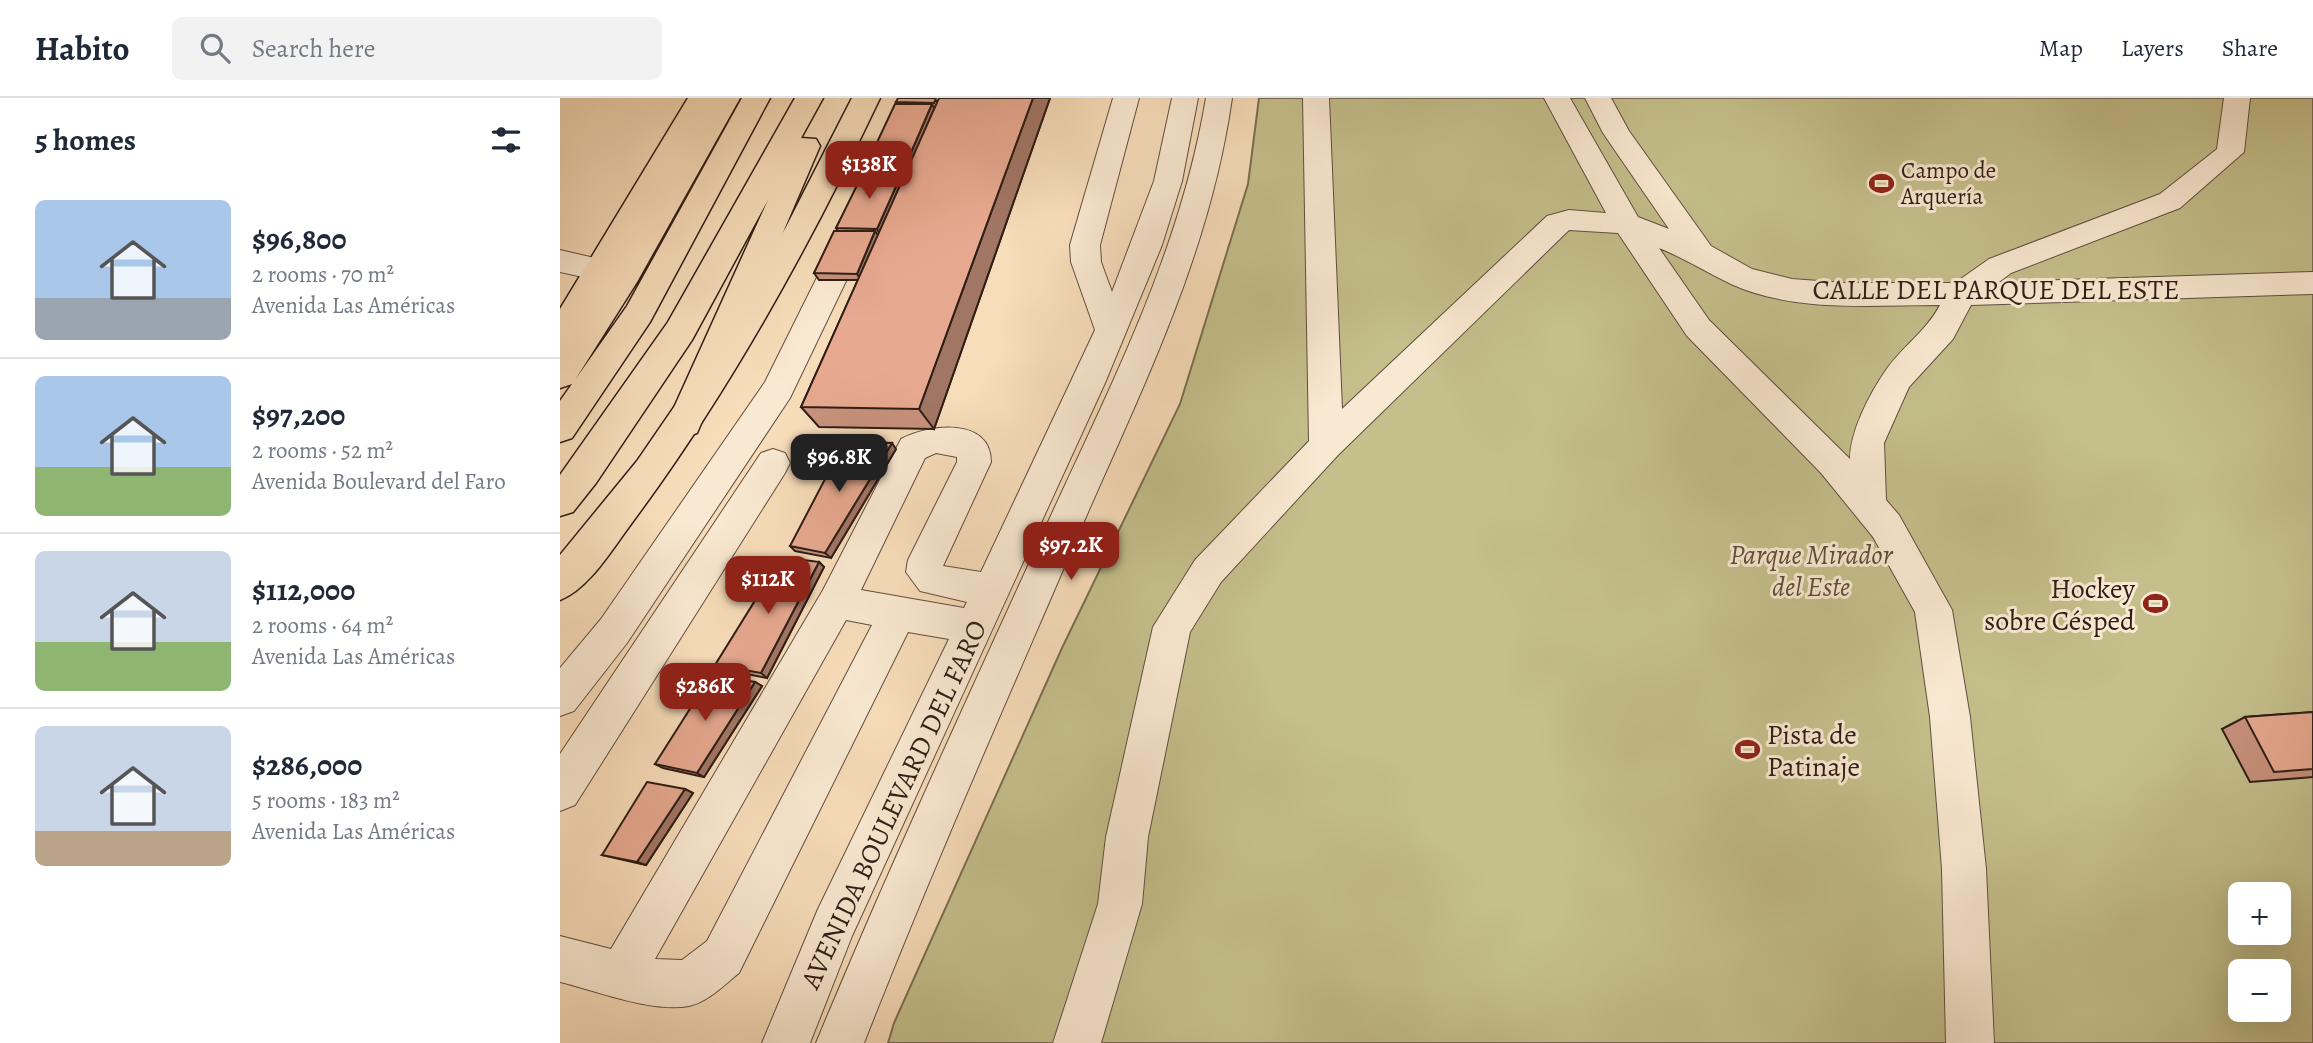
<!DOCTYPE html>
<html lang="en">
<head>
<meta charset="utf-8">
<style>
  :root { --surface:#fff; --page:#f2f2f3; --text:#1f2937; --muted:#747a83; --line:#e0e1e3; --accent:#8f2418 }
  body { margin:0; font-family:Alegreya,serif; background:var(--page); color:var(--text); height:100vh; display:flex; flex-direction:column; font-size:26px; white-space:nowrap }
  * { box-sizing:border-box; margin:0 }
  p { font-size:23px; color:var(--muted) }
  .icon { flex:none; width:38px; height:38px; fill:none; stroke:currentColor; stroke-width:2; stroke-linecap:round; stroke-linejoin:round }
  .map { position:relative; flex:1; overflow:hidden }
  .details { display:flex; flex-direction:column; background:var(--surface); width:560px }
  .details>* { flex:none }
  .tools { position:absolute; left:1668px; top:784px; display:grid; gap:14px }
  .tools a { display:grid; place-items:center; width:63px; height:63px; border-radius:10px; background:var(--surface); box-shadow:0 7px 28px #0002; font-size:35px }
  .price { position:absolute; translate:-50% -60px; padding:0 16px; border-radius:14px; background:var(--accent); color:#fff; font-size:23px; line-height:46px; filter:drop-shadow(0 2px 4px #0008) }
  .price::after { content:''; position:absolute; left:50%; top:42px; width:21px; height:16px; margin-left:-10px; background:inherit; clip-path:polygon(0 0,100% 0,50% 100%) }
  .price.on { background:#222; color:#fff }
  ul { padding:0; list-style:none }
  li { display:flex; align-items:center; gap:21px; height:175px; padding:0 35px }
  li+li { border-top:2px solid var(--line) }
  li span { display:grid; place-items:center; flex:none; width:196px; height:140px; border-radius:10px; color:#555 }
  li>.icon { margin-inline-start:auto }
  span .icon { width:84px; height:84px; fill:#fffc; stroke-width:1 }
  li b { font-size:30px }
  h2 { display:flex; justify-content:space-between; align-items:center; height:84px; padding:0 35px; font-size:30px }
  header { display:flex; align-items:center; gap:42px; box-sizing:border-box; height:98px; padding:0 35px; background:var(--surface); border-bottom:2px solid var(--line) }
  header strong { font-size:33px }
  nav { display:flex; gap:38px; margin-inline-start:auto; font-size:24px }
  .search { width:490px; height:63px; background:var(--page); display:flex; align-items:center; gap:18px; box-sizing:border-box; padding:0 24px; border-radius:10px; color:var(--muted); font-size:26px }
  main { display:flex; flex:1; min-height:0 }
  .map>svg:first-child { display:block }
</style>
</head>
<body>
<header>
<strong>Habito</strong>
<div class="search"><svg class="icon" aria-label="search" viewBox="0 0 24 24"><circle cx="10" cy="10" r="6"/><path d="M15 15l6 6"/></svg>Search here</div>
<nav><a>Map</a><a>Layers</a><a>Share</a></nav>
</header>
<main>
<section class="details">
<h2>5 homes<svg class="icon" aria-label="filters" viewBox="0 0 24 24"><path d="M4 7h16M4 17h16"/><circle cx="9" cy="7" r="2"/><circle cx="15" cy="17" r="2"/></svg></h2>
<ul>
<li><span style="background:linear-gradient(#a9c7e8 70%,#9aa5b1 0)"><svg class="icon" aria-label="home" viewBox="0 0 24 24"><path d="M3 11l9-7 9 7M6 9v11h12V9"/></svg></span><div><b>$96,800</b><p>2 rooms · 70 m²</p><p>Avenida Las Américas</p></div></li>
<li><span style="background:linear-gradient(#a9c7e8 65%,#8fb573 0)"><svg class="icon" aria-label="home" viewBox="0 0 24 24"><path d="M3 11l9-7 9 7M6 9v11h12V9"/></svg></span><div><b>$97,200</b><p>2 rooms · 52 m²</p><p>Avenida Boulevard del Faro</p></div></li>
<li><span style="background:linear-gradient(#c9d6e8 65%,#8fb573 0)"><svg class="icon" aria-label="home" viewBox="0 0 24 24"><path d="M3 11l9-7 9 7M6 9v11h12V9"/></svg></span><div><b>$112,000</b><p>2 rooms · 64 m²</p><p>Avenida Las Américas</p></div></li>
<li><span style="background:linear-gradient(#c9d6e8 75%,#b9a48a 0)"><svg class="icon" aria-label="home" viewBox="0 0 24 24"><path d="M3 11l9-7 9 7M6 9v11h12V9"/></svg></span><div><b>$286,000</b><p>5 rooms · 183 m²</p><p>Avenida Las Américas</p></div></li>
</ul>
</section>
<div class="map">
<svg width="1753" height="945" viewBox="0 0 1753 945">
  <rect width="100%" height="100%" fill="#f8ddba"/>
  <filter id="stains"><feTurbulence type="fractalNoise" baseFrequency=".00286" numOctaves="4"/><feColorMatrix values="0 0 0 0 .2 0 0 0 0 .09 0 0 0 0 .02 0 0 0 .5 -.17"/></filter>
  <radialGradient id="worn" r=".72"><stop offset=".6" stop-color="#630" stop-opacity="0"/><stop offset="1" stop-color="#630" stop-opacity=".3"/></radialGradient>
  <path fill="#c4bf8b" stroke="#7a6e51" stroke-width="2" fill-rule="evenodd" d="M699 0H1753V945H328L334 925 502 550 620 306 688 86ZM1680 796H1718V835H1680ZM1680 873H1718V912H1680Z"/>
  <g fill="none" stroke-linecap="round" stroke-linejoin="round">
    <defs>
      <g id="minor">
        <path d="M553 0H579L540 147 541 164 552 194 594 83 612 0H638L622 83 602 147 545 285 292 838 250 945H202L258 811 389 541 348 534 179 875C164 887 148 904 129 908 92 915 37 893 0 884V838L51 851 263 492 341 341C369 326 431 319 431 364L383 468 421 474 535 232 511 164 510 147ZM376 355 397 359V364L348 462 346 474 360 493 407 504 404 510 301 492 365 360ZM286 522 312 527 147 843 122 862 95 861Z"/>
        <path d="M646 0H672C650 155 584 286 522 428 448 600 372 771 304 945H256C329 769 409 597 488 424 552 284 620 154 646 0Z"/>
        <path d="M743 0H769L782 311 987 118 1009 112 1046 115 984 0H1010L1078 119 1109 131 1043 35 1025 0H1051L1069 33 1151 148 1192 171 1232 181 1286 185H1395L1429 161 1600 96 1657 51 1664 0H1690L1684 54 1620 110 1451 175 1439 184 1753 174V196L1411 207 1393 241 1349 289 1324 345 1326 402 1339 417 1392 512 1410 619 1426 771 1434 945H1386L1382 771 1370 619 1355 514 1313 439 1261 375 1127 238 1058 135 1009 132 778 357 661 484 630 534 588 739 582 806 541 945H493L538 806 546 739 593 529 635 462 749 343ZM1099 150C1124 160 1146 174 1171 186 1234 215 1313 207 1380 207 1366 234 1340 250 1324 275 1309 297 1290 334 1290 361L1149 222Z"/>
        <polygon points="294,125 304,128 309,135 230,300 67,545 14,613 0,618 0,570 41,521 205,284 279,135 284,128"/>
        <polygon points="0,152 52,164 56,172 52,180 41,183 0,174"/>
        <polygon points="213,351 225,355 230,365 225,375 15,707 0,713 0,656 201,355"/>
      </g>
      <g id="major">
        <polygon points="128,0 156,0 12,248 0,251 0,211"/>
        <path d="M292 0H320C249 149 170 293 71 426 53 450 29 491 0 502V457L77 363 158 245 226 129Z"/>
      </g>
      <g id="highway">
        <polygon points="152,0 180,0 77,184 15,282 67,208 182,0 210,0 90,224 12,340 0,344 0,303 12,286 0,290 0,250 55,168"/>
        <polygon points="235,0 263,0 241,40 256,41 260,48 137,335 125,339 113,335 107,325 208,102 132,242 36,385 13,414 0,418 0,377 108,224"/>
      </g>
    </defs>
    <use href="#minor" stroke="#614e40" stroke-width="2"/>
    <use href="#major" stroke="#2f1e17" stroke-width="3"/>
    <use href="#highway" stroke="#2f1e17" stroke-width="3"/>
    <use href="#minor" fill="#fae9d2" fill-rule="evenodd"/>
    <use href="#major" fill="#f8ddba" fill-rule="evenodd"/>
    <use href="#highway" fill="#f8ddba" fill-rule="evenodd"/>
  </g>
  <g fill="#c7917c" stroke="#2f1e17" stroke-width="2">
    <polygon points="490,0 374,331 259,329 241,309 298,182 259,182 254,175 278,133 276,130 306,75 304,72 337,6 336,4"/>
    <polygon points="336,351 271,460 235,453 230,448"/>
    <polygon points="259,464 264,469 207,580 162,571 155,567"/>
    <polygon points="195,584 202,588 144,679 103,670 95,666"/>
    <polygon points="1753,614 1753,679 1690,684 1662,631 1685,619"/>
    <polygon points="133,695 86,767 42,757"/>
  </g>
  <g fill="#a27665" stroke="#2f1e17" stroke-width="2">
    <polygon points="473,0 490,0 374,331 359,311"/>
    <polygon points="372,6 376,13 347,79 343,73"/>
    <polygon points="342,75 346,82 321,138 317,131"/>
    <polygon points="315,133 320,140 301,182 297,176"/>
    <polygon points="332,345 336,351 271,460 265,455"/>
    <polygon points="259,464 264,469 207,580 201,575"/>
    <polygon points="195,584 202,588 144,679 137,675"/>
    <polygon points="125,691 133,695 86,767 77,764"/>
  </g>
  <g fill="#e7a990" stroke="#2f1e17" stroke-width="2">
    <polygon points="338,0 376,0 374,5 336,4"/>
    <polygon points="379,0 473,0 359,311 241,309"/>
    <polygon points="335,6 372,6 343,73 304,72"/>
    <polygon points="303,75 342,75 317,131 276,130"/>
    <polygon points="274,133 315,133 297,176 254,175"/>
    <polygon points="285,343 332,345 265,455 230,448"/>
    <polygon points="222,459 259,464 201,575 155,567"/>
    <polygon points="152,576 195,584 137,675 95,666"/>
    <polygon points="1753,614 1753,671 1714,674 1685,619"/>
    <polygon points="87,684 125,691 77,764 42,757"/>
  </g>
  <defs>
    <symbol id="stadium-bare" viewBox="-9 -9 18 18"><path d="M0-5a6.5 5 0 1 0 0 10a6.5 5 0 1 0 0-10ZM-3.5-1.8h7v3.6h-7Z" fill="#8f2418" stroke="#fae9d2" stroke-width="2.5" paint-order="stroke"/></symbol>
  </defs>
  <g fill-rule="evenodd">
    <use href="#stadium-bare" x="1304" y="68" width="35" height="35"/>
    <use href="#stadium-bare" x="1578" y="488" width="35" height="35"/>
    <use href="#stadium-bare" x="1170" y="634" width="35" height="35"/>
  </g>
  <g text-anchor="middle" stroke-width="6" stroke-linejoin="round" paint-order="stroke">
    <g font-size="23" fill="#2f1e17" stroke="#fae9d2" text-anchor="start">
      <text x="1341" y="80">Campo de<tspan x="1341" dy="26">Arquería</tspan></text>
    </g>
    <g font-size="28" fill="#2f1e17" stroke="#fae9d2">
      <text x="1436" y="201">CALLE DEL PARQUE DEL ESTE</text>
      <text transform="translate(333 706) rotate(-65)" y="10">AVENIDA BOULEVARD DEL FARO</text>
    </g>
    <g font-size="28" font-style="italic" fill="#5c4e3a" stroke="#fae9d2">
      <text x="1251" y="466">Parque Mirador<tspan x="1251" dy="32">del Este</tspan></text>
    </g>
    <g font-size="28" fill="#2f1e17" stroke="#fae9d2" text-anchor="end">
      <text x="1575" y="500">Hockey<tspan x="1575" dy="32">sobre Césped</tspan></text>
      <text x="1207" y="646" text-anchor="start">Pista de<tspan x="1207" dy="32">Patinaje</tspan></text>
    </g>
  </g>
  <rect width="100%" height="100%" filter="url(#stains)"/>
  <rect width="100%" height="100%" fill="url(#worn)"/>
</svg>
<div class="tools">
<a>+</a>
<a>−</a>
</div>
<b class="price" style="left:309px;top:103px">$138K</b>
<b class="price on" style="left:279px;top:396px">$96.8K</b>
<b class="price" style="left:511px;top:484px">$97.2K</b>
<b class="price" style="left:208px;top:518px">$112K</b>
<b class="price" style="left:145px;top:625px">$286K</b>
</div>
</main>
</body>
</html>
